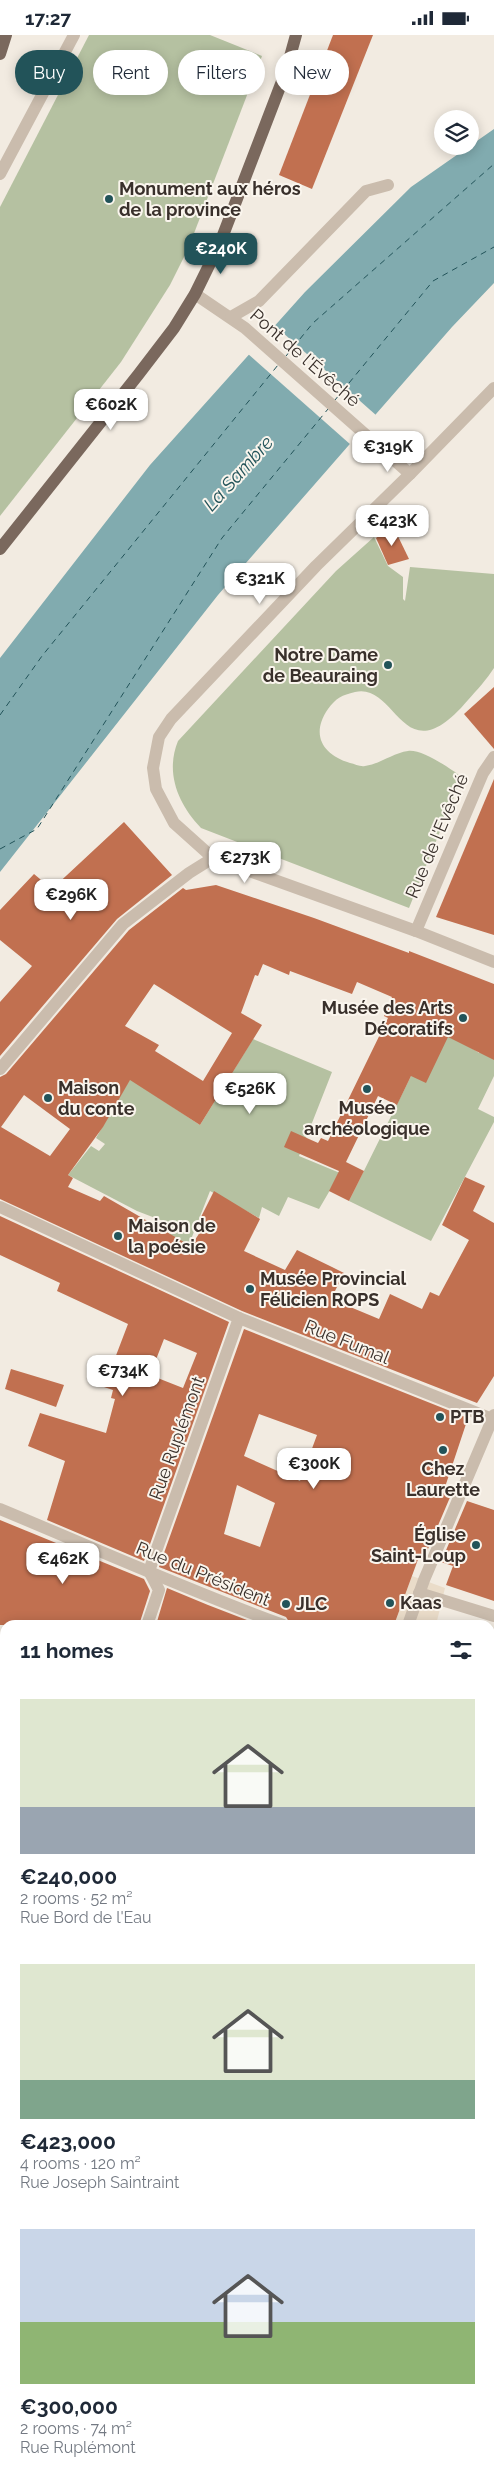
<!DOCTYPE html>
<html lang="en">
<head>
<meta charset="utf-8">
<style>
  :root { --surface:#fff; --page:#f2f2f3; --text:#1f2937; --muted:#747a83; --accent:#225359 }
  body { margin:0; font-family:Raleway,sans-serif; background:var(--page); color:var(--text); height:100vh; display:flex; flex-direction:column; font-size:19px; white-space:nowrap }
  * { box-sizing:border-box; margin:0 }
  p { font-size:16px; color:var(--muted) }
  .icon { flex:none; width:28px; height:28px; fill:none; stroke:currentColor; stroke-width:2; stroke-linecap:round; stroke-linejoin:round }
  .map { position:relative; flex:1; overflow:hidden }
  .side { position:absolute; left:0px; top:1585px; width:495px; height:865px; display:flex; flex-direction:column; background:var(--surface); border-radius:15px 15px 0 0; box-shadow:0 2px 12px #0003 }
  .side>* { flex:none }
  .hud { position:absolute; left:15px; top:15px; width:465px; height:45px; display:flex; gap:10px }
  .fabs { position:absolute; left:434px; top:75px; display:grid; gap:10px }
  .fabs a { display:grid; place-items:center; width:45px; height:45px; border-radius:50%; background:var(--surface); box-shadow:0 2px 12px #0003; font-size:25px }
  .price { position:absolute; translate:-50% -42px; padding:0 11px; border-radius:10px; background:#fff; color:#222; font-size:16px; line-height:32px; filter:drop-shadow(0 1px 2px #0008) }
  .price::after { content:''; position:absolute; left:50%; top:30px; width:15px; height:11px; margin-left:-8px; background:inherit; clip-path:polygon(0 0,100% 0,50% 100%) }
  .price.on { background:var(--accent); color:#fff }
  ul { padding:0; list-style:none }
  li { display:grid; align-content:center; gap:10px; height:265px; padding:0 20px }
  li span { display:grid; place-items:center; height:155px; border-radius:0px; color:#555 }
  li>.icon { margin-inline-start:auto }
  span .icon { width:90px; height:90px; fill:#fffc; stroke-width:1 }
  li b { font-size:21px }
  h2 { display:flex; justify-content:space-between; align-items:center; height:60px; padding:0 20px; font-size:21px }
  .chip { padding:0 18px; border-radius:22px; background:var(--surface); box-shadow:0 2px 12px #0003; font-size:18px; line-height:45px }
  .chip.on { background:var(--accent); color:#fff }
  .status { display:flex; justify-content:space-between; align-items:center; height:35px; padding:0 25px; background:var(--surface); direction:ltr }
  .status svg { height:14px; fill:currentColor }
  .map>svg:first-child { display:block }
</style>
</head>
<body>
<div class="status"><b>17:27</b><svg viewBox="0 0 49 12"><path d="M0 12V9h3v3zM5 12V6h3v6zM10 12V3h3v9zM15 12V0h3v12zM26 1h20v11H26zM47 4h2v5h-2z"/></svg></div>
<div class="map">
<svg width="494" height="2450" viewBox="0 0 494 2450">
  <rect width="100%" height="100%" fill="#f2ebe1"/>
  <g fill="#b5c1a1">
    <polygon points="89,0 210,0 262,21 188,214 170,250 121,327 0,481 0,172"/>
    <path d="M374 502 388 531 403 542V564L405 566 410 532 494 539V633C487 644 477 655 468 665 402 743 398 647 355 657 342 660 336 663 328 674 310 700 323 720 350 728 355 729 360 732 365 731 380 729 393 718 408 716 422 714 451 734 462 742L409 873 201 793C178 769 165 738 178 706L336 536Z"/>
    <polygon points="450,998 479,1018 482,1012 494,1018 494,1041 478,1074 494,1082 494,1087 431,1206 349,1166 411,1041"/>
    <polygon points="253,1004 332,1037 299,1121 340,1138 319,1174 288,1162 279,1181 262,1172 259,1183 210,1156 188,1212 158,1198 163,1186 137,1176 68,1140 91,1111 99,1116 105,1109 96,1103 130,1044 200,1090"/>
  </g>
  <g fill="#eadcc9">
    <polygon points="412,1541 445,1553 436,1590 394,1590"/>
    <polygon points="5,2328 5,2445 16,2445 15,2450 0,2450 0,2329"/>
  </g>
  <polygon fill="#81abaf" points="494,94 494,248 452,292 218,560 0,837 0,623 150,430 305,257 411,152"/>
  <polygon fill="#f2ebe1" points="273,289 377,381 351,410 247,318"/>
  <g fill="none" stroke-linecap="round" stroke-linejoin="round">
    <g stroke="#225359" stroke-width="1" stroke-dasharray="6 5" stroke-linecap="butt">
      <polyline points="286,321 313,288 494,129"/>
      <polyline points="335,365 433,246 494,212"/>
      <polyline points="0,680 42,621 278,330"/>
      <polyline points="0,814 37,794 222,503 328,374"/>
    </g>
  </g>
  <g fill="#c17050" fill-rule="evenodd">
    <polygon points="333,0 373,0 312,154 279,140"/>
    <polygon points="393,491 409,524 388,530 376,503"/>
    <polygon points="494,652 494,714 464,679"/>
    <polygon points="494,744 494,900 436,882"/>
    <polygon points="124,787 172,840 117,884 0,1021 0,967 32,931 0,905 0,875 34,839 52,854"/>
    <path d="M216 850 314 883 409 918V916L494 949V1025L448 1002 426 1048 411 1041 397 1070 378 1061 346 1127 364 1136 349 1166 329 1156 339 1136 284 1112 291 1096 318 1108 321 1103 328 1106 388 983 384 981 392 962 357 947 352 959 290 936 289 940 263 929 258 941 255 940 241 978 262 990 200 1090 130 1045 103 1092 68 1140 73 1143 68 1152 100 1166 104 1161 191 1211 204 1191 198 1188 214 1156 260 1184 244 1216 285 1235 297 1215 332 1232 344 1238 331 1264 379 1284 390 1259 422 1274 430 1257 439 1261 469 1205 442 1190 465 1142 485 1151 473 1176 494 1188V1341L477 1368 242 1276 0 1164V1042L6 1039 129 895 183 853 186 855ZM154 949 232 998 203 1046 155 1016 159 1010 125 991ZM24 1060 70 1094 50 1121 1 1092Z"/>
    <path d="M0 1181 229 1287 144 1526 47 1485 65 1426 28 1411 40 1378 106 1398 115 1364 111 1363 113 1355 104 1352 128 1289 57 1256 60 1248 0 1220ZM164 1304 197 1318 183 1353 150 1340Z"/>
    <path d="M244 1294 468 1383 443 1458 451 1460 425 1521 420 1519 394 1590H291L286 1582 159 1532ZM259 1379 317 1400 300 1446 244 1421ZM237 1450 275 1468 260 1512 224 1499Z"/>
    <polygon points="11,1334 64,1350 56,1372 5,1354"/>
    <polygon points="467,1466 494,1475 494,1566 446,1550 453,1531 441,1527"/>
    <polygon points="0,1485 144,1544 150,1556 139,1590 0,1590"/>
    <polygon points="167,1553 208,1570 260,1590 156,1590"/>
  </g>
  <g fill="none" stroke-linecap="round" stroke-linejoin="round">
    <g stroke="#cabcad" stroke-width="12">
      <polyline points="0,139 74,0"/>
      <polyline points="195,259 245,293 410,439"/>
      <polyline points="231,282 259,266 366,156 388,150"/>
      <polyline points="494,353 410,439 316,531 171,684 159,702 153,733 156,754 174,788 213,823 416,896 494,927"/>
      <polyline points="416,896 483,738 494,722"/>
      <polyline points="0,1034 123,889 189,838 213,823"/>
      <polyline points="0,1172 239,1283 492,1384"/>
      <path d="M0 1474C94 1513 187 1555 283 1590"/>
      <polyline points="419,1558 494,1581"/>
      <polyline points="147,1590 159,1555 149,1536 239,1283"/>
      <polyline points="408,1590 424,1545 494,1380"/>
      <polyline points="0,1650 5,1651"/>
      <polyline points="0,1908 5,1908"/>
      <polyline points="0,1994 5,1951"/>
      <polyline points="490,2019 494,2019"/>
      <polyline points="0,2063 2,2080"/>
      <polyline points="0,2305 5,2326"/>
      <polyline points="490,2335 494,2332"/>
      <polyline points="0,2357 5,2357"/>
      <polyline points="0,2439 5,2406"/>
      <polyline points="213,2445 216,2450"/>
      <polyline points="300,2445 303,2450"/>
      <polyline points="442,2445 445,2450"/>
      <polyline points="316,2450 324,2445"/>
    </g>
    <g stroke="#7a685d" stroke-width="12">
      <polyline points="0,19 6,0"/>
      <polyline points="0,514 138,340 174,293 195,259 220,208 286,36 296,0"/>
    </g>
  </g>
  <g fill="#225359" stroke="#faf5ed" stroke-width="2">
    <circle cx="109" cy="164" r="5"/>
    <circle cx="388" cy="630" r="5"/>
    <circle cx="463" cy="983" r="5"/>
    <circle cx="367" cy="1054" r="5"/>
    <circle cx="48" cy="1063" r="5"/>
    <circle cx="118" cy="1201" r="5"/>
    <circle cx="250" cy="1254" r="5"/>
    <circle cx="440" cy="1382" r="5"/>
    <circle cx="443" cy="1415" r="5"/>
    <circle cx="476" cy="1510" r="5"/>
    <circle cx="390" cy="1568" r="5"/>
    <circle cx="286" cy="1569" r="5"/>
  </g>
  <g text-anchor="middle" stroke-width="4" stroke-linejoin="round" paint-order="stroke">
    <g font-size="18" font-weight="bold" fill="#39302b" stroke="#faf5ed" text-anchor="start">
      <text x="119" y="160">Monument aux héros<tspan x="119" dy="21">de la province</tspan></text>
      <text x="378" y="626" text-anchor="end">Notre Dame<tspan x="378" dy="21">de Beauraing</tspan></text>
      <text x="453" y="979" text-anchor="end">Musée des Arts<tspan x="453" dy="21">Décoratifs</tspan></text>
      <text x="58" y="1059">Maison<tspan x="58" dy="21">du conte</tspan></text>
      <text x="367" y="1079" text-anchor="middle">Musée<tspan x="367" dy="21">archéologique</tspan></text>
      <text x="128" y="1197">Maison de<tspan x="128" dy="21">la poésie</tspan></text>
      <text x="260" y="1250">Musée Provincial<tspan x="260" dy="21">Félicien ROPS</tspan></text>
      <text x="450" y="1388">PTB</text>
      <text x="443" y="1440" text-anchor="middle">Chez<tspan x="443" dy="21">Laurette</tspan></text>
      <text x="466" y="1506" text-anchor="end">Église<tspan x="466" dy="21">Saint-Loup</tspan></text>
      <text x="400" y="1574">Kaas</text>
      <text x="296" y="1575">JLC</text>
    </g>
    <g font-size="18" fill="#39302b" stroke="#faf5ed">
      <text transform="translate(305 323) rotate(41)" y="6">Pont de l'Évêché</text>
      <text transform="translate(437 801) rotate(-67)" y="6">Rue de l'Evêché</text>
      <text transform="translate(347 1307) rotate(22)" y="6">Rue Fumal</text>
      <text transform="translate(177 1403) rotate(-70)" y="6">Rue Ruplémont</text>
      <text transform="translate(203 1539) rotate(22)" y="6">Rue du Président</text>
    </g>
    <g font-size="19" font-style="italic" fill="#225359" stroke="#faf5ed">
      <text transform="translate(238 438) rotate(-48)" y="7">La Sambre</text>
    </g>
  </g>
</svg>
<div class="fabs">
<a><svg class="icon" aria-label="layers" viewBox="0 0 24 24"><path d="M12 4l9 5-9 5-9-5zM3 14l9 5 9-5"/></svg></a>
</div>
<b class="price on" style="left:221px;top:240px">€240K</b>
<b class="price" style="left:111px;top:396px">€602K</b>
<b class="price" style="left:388px;top:438px">€319K</b>
<b class="price" style="left:392px;top:512px">€423K</b>
<b class="price" style="left:260px;top:570px">€321K</b>
<b class="price" style="left:245px;top:849px">€273K</b>
<b class="price" style="left:71px;top:886px">€296K</b>
<b class="price" style="left:250px;top:1080px">€526K</b>
<b class="price" style="left:123px;top:1362px">€734K</b>
<b class="price" style="left:314px;top:1455px">€300K</b>
<b class="price" style="left:63px;top:1550px">€462K</b>
<div class="hud">
<a class="chip on">Buy</a>
<a class="chip">Rent</a>
<a class="chip">Filters</a>
<a class="chip">New</a>
</div>
<section class="side">
<h2>11 homes<svg class="icon" aria-label="filters" viewBox="0 0 24 24"><path d="M4 7h16M4 17h16"/><circle cx="9" cy="7" r="2"/><circle cx="15" cy="17" r="2"/></svg></h2>
<ul>
<li><span style="background:linear-gradient(#dfe7d0 70%,#9aa5b1 0)"><svg class="icon" aria-label="home" viewBox="0 0 24 24"><path d="M3 11l9-7 9 7M6 9v11h12V9"/></svg></span><div><b>€240,000</b><p>2 rooms · 52 m²</p><p>Rue Bord de l'Eau</p></div></li>
<li><span style="background:linear-gradient(#dfe7d0 75%,#7fa58c 0)"><svg class="icon" aria-label="home" viewBox="0 0 24 24"><path d="M3 11l9-7 9 7M6 9v11h12V9"/></svg></span><div><b>€423,000</b><p>4 rooms · 120 m²</p><p>Rue Joseph Saintraint</p></div></li>
<li><span style="background:linear-gradient(#c9d6e8 60%,#8fb573 0)"><svg class="icon" aria-label="home" viewBox="0 0 24 24"><path d="M3 11l9-7 9 7M6 9v11h12V9"/></svg></span><div><b>€300,000</b><p>2 rooms · 74 m²</p><p>Rue Ruplémont</p></div></li>
</ul>
</section>
</div>
</body>
</html>
